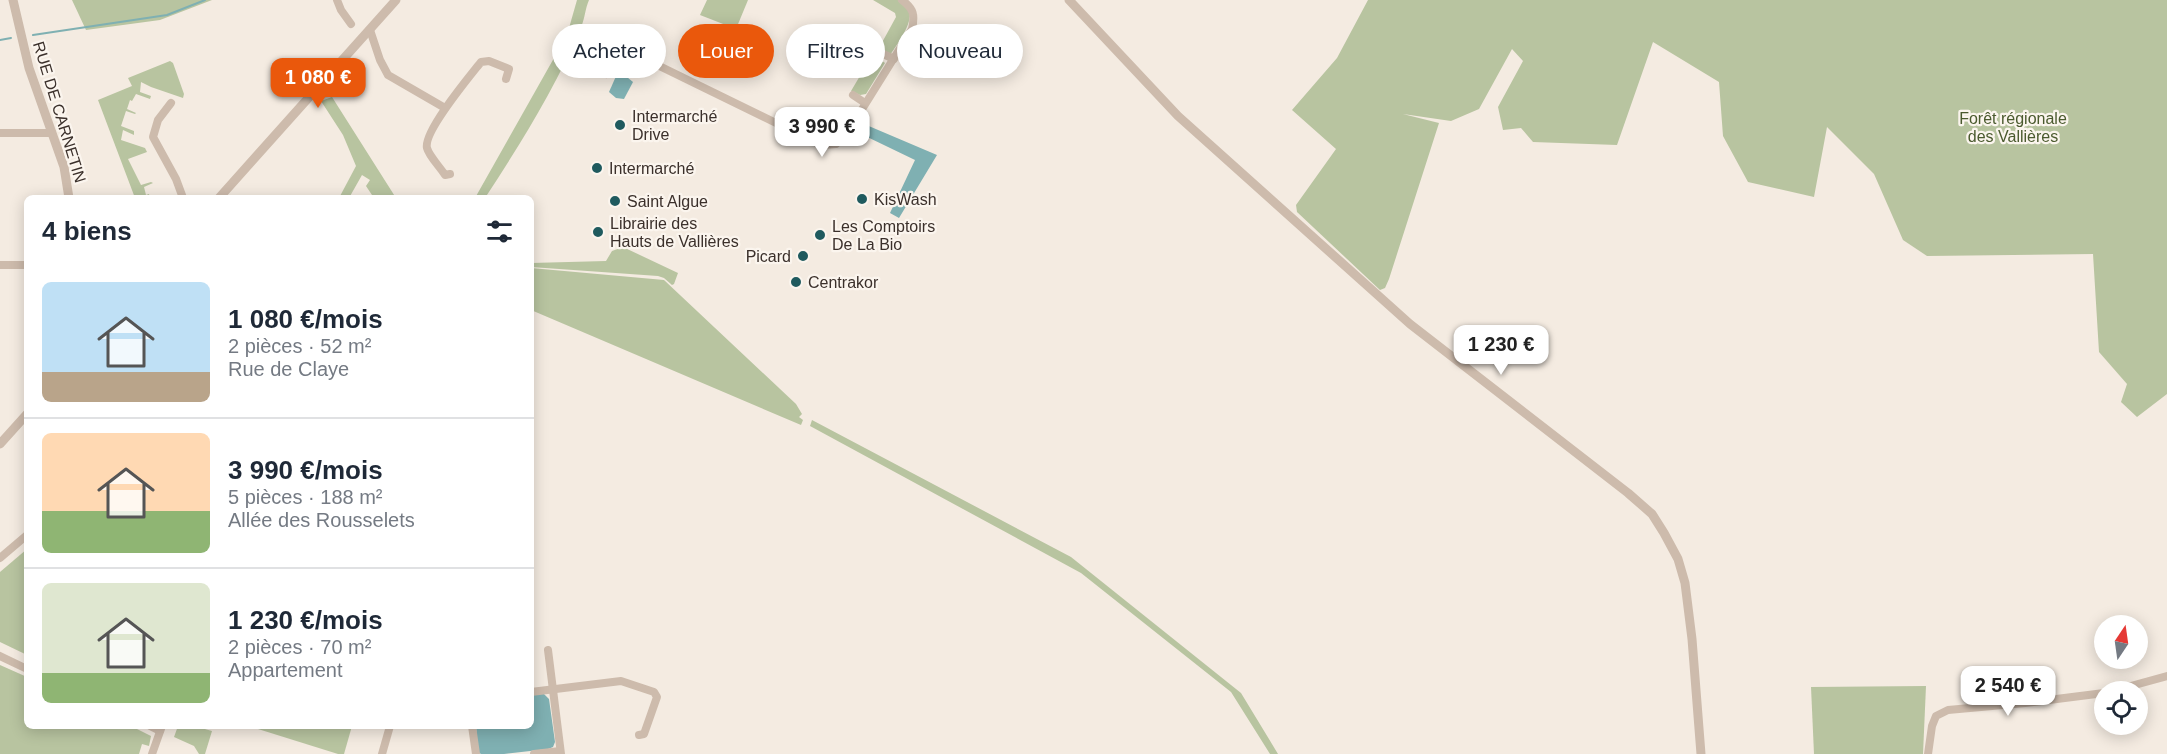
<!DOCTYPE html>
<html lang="fr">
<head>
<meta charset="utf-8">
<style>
  :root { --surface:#fff; --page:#f6f6f7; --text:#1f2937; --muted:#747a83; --line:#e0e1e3; --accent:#ea580c }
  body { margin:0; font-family:Arial,sans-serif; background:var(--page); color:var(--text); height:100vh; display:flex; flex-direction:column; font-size:22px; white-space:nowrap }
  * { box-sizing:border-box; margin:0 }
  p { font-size:20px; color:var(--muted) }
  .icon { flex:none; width:33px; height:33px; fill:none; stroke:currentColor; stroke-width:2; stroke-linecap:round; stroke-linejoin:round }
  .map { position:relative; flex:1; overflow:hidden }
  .panel { position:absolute; left:24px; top:195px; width:510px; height:534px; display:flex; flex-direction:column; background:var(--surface); border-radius:9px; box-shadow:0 3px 15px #0003 }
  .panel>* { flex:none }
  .hud { position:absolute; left:552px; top:24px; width:570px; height:54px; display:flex; gap:12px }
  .needle { width:39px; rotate:13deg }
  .tools { position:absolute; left:2094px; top:615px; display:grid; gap:12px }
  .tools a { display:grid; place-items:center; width:54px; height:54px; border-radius:50%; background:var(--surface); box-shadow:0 3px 15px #0003; font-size:30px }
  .price { position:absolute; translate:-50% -51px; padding:0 14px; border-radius:12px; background:#fff; color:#222; font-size:20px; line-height:39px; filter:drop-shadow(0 2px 3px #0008) }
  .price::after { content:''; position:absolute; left:50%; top:36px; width:18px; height:14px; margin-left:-9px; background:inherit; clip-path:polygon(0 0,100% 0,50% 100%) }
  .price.selected { background:var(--accent); color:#fff }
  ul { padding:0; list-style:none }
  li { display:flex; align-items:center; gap:18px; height:150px; padding:0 18px }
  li+li { border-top:2px solid var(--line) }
  li span { display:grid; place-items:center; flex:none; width:168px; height:120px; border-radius:9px; color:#555 }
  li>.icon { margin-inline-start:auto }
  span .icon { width:72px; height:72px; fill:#fffc; stroke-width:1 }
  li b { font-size:26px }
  h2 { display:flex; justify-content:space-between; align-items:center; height:72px; padding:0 18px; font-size:26px }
  .chip { padding:0 21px; border-radius:27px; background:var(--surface); box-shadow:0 3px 15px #0003; font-size:21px; line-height:54px }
  .chip.selected { background:var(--accent); color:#fff }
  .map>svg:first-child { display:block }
</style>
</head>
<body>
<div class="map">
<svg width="2167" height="754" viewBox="0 0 2167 754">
  <rect width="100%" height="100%" fill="#f4ebe1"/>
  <g fill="#b8c4a0">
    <polygon points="72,0 212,0 160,20 86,30"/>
    <path d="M577 0H589C585 9 585 18 581 27 556 87 521 143 485 198H475L567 35Z"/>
    <polygon points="707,0 748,0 736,29 700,15"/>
    <path d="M873 0C880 0 891 0 898 0 925 9 899 41 891 54L879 48 896 17 895 13Z"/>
    <polygon points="1368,0 2167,0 2167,394 2137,417 2121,402 2127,384 2099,352 2093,254 1927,256 1903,240 1874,174 1827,127 1814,197 1748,182 1723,136 1719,82 1653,42 1617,145 1533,142 1521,128 1503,130 1498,107 1523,61 1512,49 1479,109 1451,121 1403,114 1439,123 1389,279 1385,288 1380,290 1297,212 1296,205 1336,149 1292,110 1337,58"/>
    <polygon points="873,54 885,63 866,94 860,95 851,91"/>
    <polygon points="170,61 173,63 184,94 183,98 151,87 141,82 140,92 151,96 150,99 136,94 132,101 130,100 127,109 136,113 135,114 126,111 121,126 134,131 134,135 123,130 121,140 145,148 147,152 128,159 141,185 151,182 153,183 144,187 146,195 149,194 150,198 135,198 98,100 132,86 128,78"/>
    <polygon points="332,97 396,198 374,198 366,186 370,180 362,175 349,198 339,198 356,166 343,135 321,101"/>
    <polygon points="623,247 678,273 674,284 672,285 664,278 658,276 531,267 531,263 606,261 612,251"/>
    <polygon points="531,268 664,280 796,404 802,414 799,417 803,420 801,425 531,310"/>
    <polygon points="812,420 1071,557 1241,693 1278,754 1270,754 1231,692 1081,573 810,426"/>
    <polygon points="27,549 27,655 0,642 0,572"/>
    <polygon points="0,665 27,677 27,726 131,726 151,736 149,746 142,744 139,754 0,754"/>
    <polygon points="1926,686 1923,754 1814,754 1811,687"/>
    <polygon points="178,726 194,726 212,731 205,754 199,754 194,746 174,737"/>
    <polygon points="248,726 352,726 344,754 338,754"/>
  </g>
  <g fill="#7fb0b2">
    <polygon points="622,73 633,82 624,99 616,98 609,92 617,74"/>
    <polygon points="864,124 937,155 899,218 890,213 915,160 859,133"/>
    <polygon points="543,693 549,699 555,742 553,747 548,749 504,754 481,754 478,752 476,726 531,726 531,695"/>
  </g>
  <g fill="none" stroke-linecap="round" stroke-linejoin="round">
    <g stroke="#7fb0b2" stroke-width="2">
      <polyline points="33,35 167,15 205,0"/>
      <polyline points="0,40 11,38"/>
    </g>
    <g stroke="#cdbbac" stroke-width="8">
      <polyline points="337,0 341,10 351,24"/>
      <polyline points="370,30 380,60 388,75 445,108"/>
      <circle cx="619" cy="45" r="14"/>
      <polyline points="870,48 894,59"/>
      <path d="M633 50 643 58 817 143 822 145 836 144 851 127 912 29C915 15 914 9 902 0"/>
      <polyline points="606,74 613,58"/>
      <polyline points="853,95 865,103"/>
      <polyline points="171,103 158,120 153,137 176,179 183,198"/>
      <polyline points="836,117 851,127"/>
      <polyline points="0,133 52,133"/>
      <path d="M450 174 445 175C440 167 429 156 427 148 423 132 470 76 481 62L489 61 509 69 506 79"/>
      <polyline points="0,265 27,265"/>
      <polyline points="0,558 27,535"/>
      <polyline points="548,650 561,754"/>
      <polyline points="0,656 27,669"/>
      <polyline points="531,692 621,681 654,692 657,697 644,734 639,735"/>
      <polyline points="2109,692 2167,676"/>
      <polyline points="150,726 160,731"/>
      <polyline points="472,726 476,754"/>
      <polyline points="152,754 162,726"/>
      <polyline points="382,754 390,726"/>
      <polyline points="534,754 560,751"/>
      <polyline points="1928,754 1932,726 1936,716 1948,710 2025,703 2104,693"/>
    </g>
    <g stroke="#cdbbac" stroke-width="9">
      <polyline points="13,0 29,68 64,167 69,198"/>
      <polyline points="1069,0 1178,116 1410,324 1628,493 1652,514 1664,533 1678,559 1685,583 1692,639 1701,754"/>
      <polyline points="219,198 396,0"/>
      <polyline points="0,444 27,414"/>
    </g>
  </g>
  <g fill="#1f5a5e" stroke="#fbf5ee" stroke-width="2">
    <circle cx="620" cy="125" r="6"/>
    <circle cx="597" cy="168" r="6"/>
    <circle cx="862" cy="199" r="6"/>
    <circle cx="615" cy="201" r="6"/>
    <circle cx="598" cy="232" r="6"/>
    <circle cx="820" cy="235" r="6"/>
    <circle cx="803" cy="256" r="6"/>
    <circle cx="796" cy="282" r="6"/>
  </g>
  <g text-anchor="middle" stroke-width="4.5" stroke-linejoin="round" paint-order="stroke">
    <g font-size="16" fill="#3b302b" stroke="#fbf5ee">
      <text transform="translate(60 112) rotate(73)" y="6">RUE DE CARNETIN</text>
    </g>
    <g font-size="16" fill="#3b302b" stroke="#fbf5ee" text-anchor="start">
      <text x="632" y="122">Intermarché<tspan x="632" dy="18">Drive</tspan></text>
      <text x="609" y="174">Intermarché</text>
      <text x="874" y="205">KisWash</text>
      <text x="627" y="207">Saint Algue</text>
      <text x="610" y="229">Librairie des<tspan x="610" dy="18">Hauts de Vallières</tspan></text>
      <text x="832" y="232">Les Comptoirs<tspan x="832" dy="18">De La Bio</tspan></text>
      <text x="791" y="262" text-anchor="end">Picard</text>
      <text x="808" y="288">Centrakor</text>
    </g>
    <g font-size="16" fill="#4a5a2e" stroke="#fbf5ee">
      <text x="2013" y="124">Forêt régionale<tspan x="2013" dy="18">des Vallières</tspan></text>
    </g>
  </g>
</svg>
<div class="tools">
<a><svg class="needle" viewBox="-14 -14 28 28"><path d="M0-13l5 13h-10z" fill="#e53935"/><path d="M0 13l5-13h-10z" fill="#747a83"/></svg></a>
<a><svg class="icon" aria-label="locate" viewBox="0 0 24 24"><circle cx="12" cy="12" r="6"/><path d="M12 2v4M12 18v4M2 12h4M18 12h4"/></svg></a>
</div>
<b class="price selected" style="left:318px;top:109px">1 080 €</b>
<b class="price" style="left:822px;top:158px">3 990 €</b>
<b class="price" style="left:1501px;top:376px">1 230 €</b>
<b class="price" style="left:2008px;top:717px">2 540 €</b>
<div class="hud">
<a class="chip">Acheter</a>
<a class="chip selected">Louer</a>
<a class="chip">Filtres</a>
<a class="chip">Nouveau</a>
</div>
<section class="panel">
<h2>4 biens<svg class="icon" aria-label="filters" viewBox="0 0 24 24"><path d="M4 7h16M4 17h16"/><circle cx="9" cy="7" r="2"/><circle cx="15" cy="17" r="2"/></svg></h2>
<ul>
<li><span style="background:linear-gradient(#bfe0f5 75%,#b9a48a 0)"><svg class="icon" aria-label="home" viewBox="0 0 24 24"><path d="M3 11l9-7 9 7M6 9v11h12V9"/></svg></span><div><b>1 080 €/mois</b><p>2 pièces · 52 m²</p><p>Rue de Claye</p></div></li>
<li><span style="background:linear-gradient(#ffd9b3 65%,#8fb573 0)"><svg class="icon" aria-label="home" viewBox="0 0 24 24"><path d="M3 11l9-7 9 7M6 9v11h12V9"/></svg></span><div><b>3 990 €/mois</b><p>5 pièces · 188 m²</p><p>Allée des Rousselets</p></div></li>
<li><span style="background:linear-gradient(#dfe7d0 75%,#8fb573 0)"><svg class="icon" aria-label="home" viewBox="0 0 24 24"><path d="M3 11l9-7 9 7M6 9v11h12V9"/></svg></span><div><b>1 230 €/mois</b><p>2 pièces · 70 m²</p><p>Appartement</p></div></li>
</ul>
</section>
</div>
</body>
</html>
